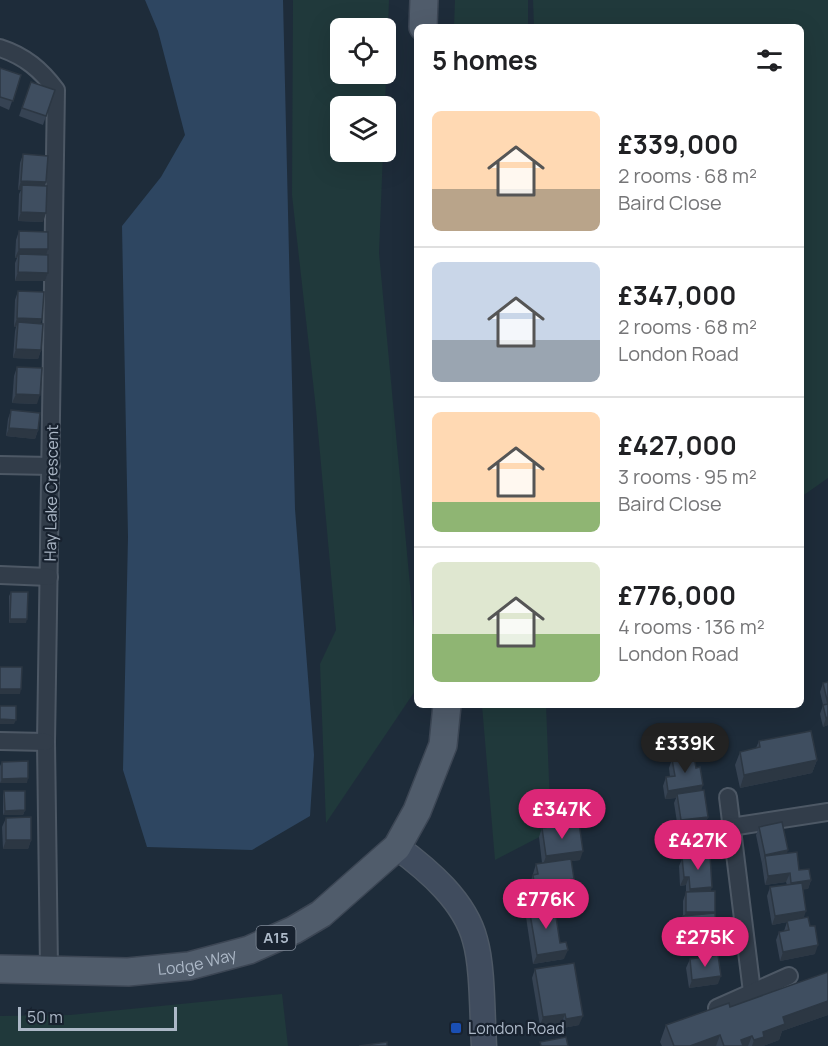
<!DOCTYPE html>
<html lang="en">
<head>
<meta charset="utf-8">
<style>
  :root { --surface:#fff; --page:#f6f6f6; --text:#202124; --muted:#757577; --line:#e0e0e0; --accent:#db2777 }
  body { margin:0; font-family:Manrope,sans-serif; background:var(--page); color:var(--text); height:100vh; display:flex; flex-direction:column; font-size:22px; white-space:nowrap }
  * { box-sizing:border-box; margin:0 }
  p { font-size:20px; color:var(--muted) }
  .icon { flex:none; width:33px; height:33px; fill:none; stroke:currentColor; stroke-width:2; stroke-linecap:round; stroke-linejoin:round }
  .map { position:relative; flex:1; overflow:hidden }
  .details { position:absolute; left:414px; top:24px; width:390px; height:684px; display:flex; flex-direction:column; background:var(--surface); border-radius:9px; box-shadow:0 6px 24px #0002 }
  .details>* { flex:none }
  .controls { position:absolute; left:330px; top:18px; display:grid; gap:12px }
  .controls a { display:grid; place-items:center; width:66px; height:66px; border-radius:9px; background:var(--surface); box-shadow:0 6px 24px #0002; font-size:30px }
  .scale { position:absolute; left:18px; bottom:15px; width:159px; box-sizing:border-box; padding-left:6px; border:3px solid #acb8c7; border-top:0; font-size:16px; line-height:21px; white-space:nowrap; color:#acb8c7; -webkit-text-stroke:4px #18222f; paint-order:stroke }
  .price { position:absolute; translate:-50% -51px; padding:0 14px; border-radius:21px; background:var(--accent); color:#fff; font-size:20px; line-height:39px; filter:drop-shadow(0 2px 3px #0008) }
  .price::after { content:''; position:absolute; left:50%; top:36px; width:18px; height:14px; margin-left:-9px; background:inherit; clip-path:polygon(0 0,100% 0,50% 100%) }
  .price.current { background:#222; color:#fff }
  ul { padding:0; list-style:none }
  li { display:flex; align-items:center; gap:18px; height:150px; padding:0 18px }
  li+li { border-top:2px solid var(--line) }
  li span { display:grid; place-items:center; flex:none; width:168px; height:120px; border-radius:9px; color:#555 }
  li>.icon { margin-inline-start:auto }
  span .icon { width:72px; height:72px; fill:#fffc; stroke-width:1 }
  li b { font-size:26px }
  h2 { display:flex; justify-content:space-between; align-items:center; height:72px; padding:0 18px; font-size:26px }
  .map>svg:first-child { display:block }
</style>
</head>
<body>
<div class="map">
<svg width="828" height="1046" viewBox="0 0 828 1046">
  <rect width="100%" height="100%" fill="#1e2c3a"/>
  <g fill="#20393b" fill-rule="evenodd">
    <path d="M293 0H389L385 106H340V152H383L379 253 417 660V688L326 823 320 664 336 630 316 409 292 195ZM386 28V74H340V28Z"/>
    <polygon points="455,0 528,0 528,27 454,27"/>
    <polygon points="533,0 828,0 828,478 801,497 801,27 534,27"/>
    <polygon points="482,705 546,705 551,831 495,860"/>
    <polygon points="282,994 288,1046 0,1046 0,1016 70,1015"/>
  </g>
  <polygon fill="#2e4661" points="145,0 283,0 295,509 314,755 310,816 252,850 147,847 123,770 128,537 122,226 161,177 185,135 158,31"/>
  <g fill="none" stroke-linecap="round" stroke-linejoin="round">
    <defs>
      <g id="street">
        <path d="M0 48C25 56 41 70 56 90L46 742 49 969"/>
        <polyline points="0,465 51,466"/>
        <polyline points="0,575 49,577"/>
        <polyline points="0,741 46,742"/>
        <polyline points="728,797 752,992"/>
        <polyline points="731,827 828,812"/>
        <polyline points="717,1008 789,976"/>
      </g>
      <path id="secondary" d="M397 847C428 870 465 901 475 940 483 967 482 1017 484 1046"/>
      <g id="primary">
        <polyline points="423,27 424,0"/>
        <path id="s1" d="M0 969 128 972 189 966 249 950 294 930 321 914 397 847 417 811 443 745 447 705"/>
      </g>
    </defs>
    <use href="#street" stroke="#4d5865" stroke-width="20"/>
    <use href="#secondary" stroke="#4d5865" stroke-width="27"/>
    <use href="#primary" stroke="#3c4654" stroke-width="30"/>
    <use href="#street" stroke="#323d4a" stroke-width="16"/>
    <use href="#secondary" stroke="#404c5e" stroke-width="24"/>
    <use href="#primary" stroke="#505c6b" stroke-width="27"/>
  </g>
  <g fill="#364353">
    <polygon points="0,68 21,75 9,110 0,106"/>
    <polygon points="31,82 55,90 43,125 19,116"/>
    <polygon points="23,154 46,182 45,186 43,222 18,221 19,194 21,190 18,190 20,163"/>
    <polygon points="19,231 46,255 48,273 45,281 15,281 15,263 17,258 15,258 16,240"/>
    <polygon points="18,291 41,324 41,350 38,359 13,358 15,331 16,327 14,327 15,300"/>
    <polygon points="17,367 37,404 12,403 14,376"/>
    <polygon points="11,410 38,430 35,439 6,436 8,419"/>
    <polygon points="11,592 26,623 9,623 9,596"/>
    <polygon points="828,682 828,725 823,727 820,714 823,705 820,692 823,683"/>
    <polygon points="759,741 817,760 812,773 740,788 735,765 740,752 756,748"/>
    <polygon points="672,759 696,768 708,817 706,822 710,857 711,892 715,913 714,953 683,956 680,924 683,916 683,901 686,892 686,885 680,886 679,866 683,857 679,834 681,829 678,829 674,803 676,798 665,799 663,786 666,777 670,777 669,768"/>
    <polygon points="2,762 27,783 0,783 0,766"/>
    <polygon points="4,791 25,810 23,815 3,815 3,795"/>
    <polygon points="6,818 31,840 28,849 3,849 2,827"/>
    <polygon points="759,827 787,853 799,870 811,880 808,889 803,889 804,918 815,954 780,961 776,940 779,932 784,931 787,922 772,925 767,896 770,887 787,885 786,882 765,885 762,864 756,835"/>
    <polygon points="542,828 580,860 572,861 571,888 562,889 559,899 533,903 530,884 536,864 542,863 539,837"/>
    <polygon points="529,908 560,943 564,959 533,964 526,917"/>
    <polygon points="690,959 718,984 689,988 686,968"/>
    <polygon points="535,969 579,1025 563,1028 562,1022 540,1026 532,978"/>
    <polygon points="828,972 828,1015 782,1031 779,1040 763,1046 662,1046 660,1042 666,1025 730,1007"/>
  </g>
  <g fill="#2c3743">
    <polygon points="21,181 46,182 43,191 22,185 21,190 18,190"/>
    <polygon points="21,212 46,213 43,222 18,221"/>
    <polygon points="19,249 48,249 45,258 19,254 17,258 15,258"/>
    <polygon points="18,272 48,273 45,281 15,281"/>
    <polygon points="17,318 42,319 39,328 18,322 16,327 14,327"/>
    <polygon points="16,349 41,350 38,359 13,358"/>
    <polygon points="16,394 40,395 37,404 12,403"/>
    <polygon points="9,428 38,430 35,439 6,436"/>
    <polygon points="10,619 27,619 26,623 9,623"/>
    <polygon points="0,689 21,689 20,694 0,694"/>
    <polygon points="828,717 828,725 823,727 826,718"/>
    <polygon points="0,719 16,720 14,724 0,724"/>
    <polygon points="817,760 812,773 740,788 744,775"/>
    <polygon points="28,778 27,783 0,783 2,779"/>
    <polygon points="703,785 700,794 677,794 676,798 665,799 668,791"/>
    <polygon points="25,810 23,815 3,815 5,811"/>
    <polygon points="708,817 705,825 683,825 681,829 678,829 681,820"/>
    <polygon points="6,840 31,840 28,849 3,849"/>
    <polygon points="712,850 709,859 683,862 686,853"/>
    <polygon points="788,850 785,859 765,856 762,864 765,855"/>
    <polygon points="583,851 580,860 543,865 546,856"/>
    <polygon points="790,873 786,882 765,885 768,876"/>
    <polygon points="684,877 689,877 686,885 680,886"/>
    <polygon points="574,879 571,888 558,890 561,881"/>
    <polygon points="811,880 808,889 788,892 791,883"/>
    <polygon points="712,887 709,896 687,897 690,889"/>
    <polygon points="563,891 559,899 533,903 536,895"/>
    <polygon points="806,911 803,920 787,921 787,922 772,925 775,916"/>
    <polygon points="686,912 715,912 712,920 683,920"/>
    <polygon points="717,944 714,953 683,956 686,947"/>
    <polygon points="818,945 815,954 780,961 783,952"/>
    <polygon points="568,950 564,959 533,964 537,955"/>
    <polygon points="721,976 718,984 689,988 692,980"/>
    <polygon points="828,1001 828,1015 782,1031 779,1040 763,1046 752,1046 754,1040 763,1032 783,1017"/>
    <polygon points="565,1014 562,1022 540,1026 543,1017"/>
    <polygon points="583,1016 579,1025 563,1028 566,1019"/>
    <polygon points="720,1035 716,1046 690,1046"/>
    <polygon points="752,1036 748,1046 739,1046 741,1040"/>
  </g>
  <g fill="#3f4e60" stroke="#2c3743" stroke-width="1.5">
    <polygon points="0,68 21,75 13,101 0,97"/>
    <polygon points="31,82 55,90 46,116 22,108"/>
    <polygon points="23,154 48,156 46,182 21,181"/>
    <polygon points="22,185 47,186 46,213 21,212"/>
    <polygon points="19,231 48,232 48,249 19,249"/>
    <polygon points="19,254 48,255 48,273 18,272"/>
    <polygon points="18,291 44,292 42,319 17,318"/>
    <polygon points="18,322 43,324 41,350 16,349"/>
    <polygon points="17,367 42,368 40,395 16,394"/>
    <polygon points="11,410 40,413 38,430 9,428"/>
    <polygon points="11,592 28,592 27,619 10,619"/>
    <polygon points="0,667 22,667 21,689 0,689"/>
    <polygon points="828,682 828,717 826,718 823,705 828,704 823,683"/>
    <polygon points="0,706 16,706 16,720 0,719"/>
    <polygon points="811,731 817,760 744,775 740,752 760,747 759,741"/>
    <polygon points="694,756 696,768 700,767 703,785 668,791 666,777 675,776 672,759"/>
    <polygon points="28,761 28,778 2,779 2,762"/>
    <polygon points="704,790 708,817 681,820 677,794"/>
    <polygon points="4,791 25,791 25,810 5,811"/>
    <polygon points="31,817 31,840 6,840 6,818"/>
    <polygon points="709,821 712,850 686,853 683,825"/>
    <polygon points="782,822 788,850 765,855 759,827"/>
    <polygon points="579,823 583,851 546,856 542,828"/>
    <polygon points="797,852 799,870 809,869 811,880 791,883 790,873 768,876 765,856"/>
    <polygon points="710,855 712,887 690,889 689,877 684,877 682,857"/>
    <polygon points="571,859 574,879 561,881 563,891 536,895 533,875 538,874 536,864"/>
    <polygon points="802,883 806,911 775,916 770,887"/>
    <polygon points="715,891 715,912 686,912 686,892"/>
    <polygon points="554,904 560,943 566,942 568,950 537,955 529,908"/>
    <polygon points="715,913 717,944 686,947 683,916"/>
    <polygon points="808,917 810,926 815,926 818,945 783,952 779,932 789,930 787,921"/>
    <polygon points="718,955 721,976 692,980 690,959"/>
    <polygon points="574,963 583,1016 566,1019 565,1014 543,1017 535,969"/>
    <polygon points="828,972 828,1001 783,1017 785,1024 763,1032 764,1037 754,1040 752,1036 741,1040 743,1046 724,1046 720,1035 690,1046 674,1046 666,1025 729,1003 730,1007"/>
    <polygon points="566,1037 568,1046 541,1046 540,1042"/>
    <polygon points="387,1042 387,1046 359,1046"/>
  </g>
  <rect fill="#1a4fb4" stroke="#18222f" stroke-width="2" x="450" y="1022" width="12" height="12" rx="3"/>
  <g text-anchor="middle" stroke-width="4.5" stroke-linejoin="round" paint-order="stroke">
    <rect fill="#18222f" stroke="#808b99" stroke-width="1.5" x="256.5" y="926" width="39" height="24" rx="4.5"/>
    <g font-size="15" font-weight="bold" fill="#acb8c7">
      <text x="276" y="943">A15</text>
    </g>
    <g font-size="16" fill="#acb8c7" stroke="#18222f">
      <text transform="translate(51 493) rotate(-89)" y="6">Hay Lake Crescent</text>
      <text dy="6" stroke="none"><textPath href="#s1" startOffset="198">Lodge Way</textPath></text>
    </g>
    <g font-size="16" fill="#acb8c7" stroke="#18222f" text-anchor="start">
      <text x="468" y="1034">London Road</text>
    </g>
  </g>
</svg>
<div class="controls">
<a><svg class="icon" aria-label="locate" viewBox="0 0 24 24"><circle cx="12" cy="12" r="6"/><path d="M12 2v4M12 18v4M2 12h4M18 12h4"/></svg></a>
<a><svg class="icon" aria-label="layers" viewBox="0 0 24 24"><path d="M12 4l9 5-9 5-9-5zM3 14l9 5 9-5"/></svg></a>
</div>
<div class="scale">50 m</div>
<b class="price current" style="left:685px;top:774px">£339K</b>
<b class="price" style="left:562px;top:840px">£347K</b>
<b class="price" style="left:698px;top:871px">£427K</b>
<b class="price" style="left:546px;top:930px">£776K</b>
<b class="price" style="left:705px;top:968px">£275K</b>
<section class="details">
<h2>5 homes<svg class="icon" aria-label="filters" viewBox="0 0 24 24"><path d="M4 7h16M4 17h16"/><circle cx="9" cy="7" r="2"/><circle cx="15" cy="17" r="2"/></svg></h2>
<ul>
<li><span style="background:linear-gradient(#ffd9b3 65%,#b9a48a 0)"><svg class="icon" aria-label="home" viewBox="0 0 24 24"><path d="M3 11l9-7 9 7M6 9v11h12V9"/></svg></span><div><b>£339,000</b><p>2 rooms · 68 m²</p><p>Baird Close</p></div></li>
<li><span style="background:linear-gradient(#c9d6e8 65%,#9aa5b1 0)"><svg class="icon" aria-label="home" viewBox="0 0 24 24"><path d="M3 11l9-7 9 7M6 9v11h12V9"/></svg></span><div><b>£347,000</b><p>2 rooms · 68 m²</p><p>London Road</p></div></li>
<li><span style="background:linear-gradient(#ffd9b3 75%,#8fb573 0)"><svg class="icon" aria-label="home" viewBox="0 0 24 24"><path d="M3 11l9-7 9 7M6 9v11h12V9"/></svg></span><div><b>£427,000</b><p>3 rooms · 95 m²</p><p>Baird Close</p></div></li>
<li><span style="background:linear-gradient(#dfe7d0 60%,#8fb573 0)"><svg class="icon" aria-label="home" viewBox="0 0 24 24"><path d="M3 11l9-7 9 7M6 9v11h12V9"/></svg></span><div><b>£776,000</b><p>4 rooms · 136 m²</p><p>London Road</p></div></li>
</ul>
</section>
</div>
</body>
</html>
